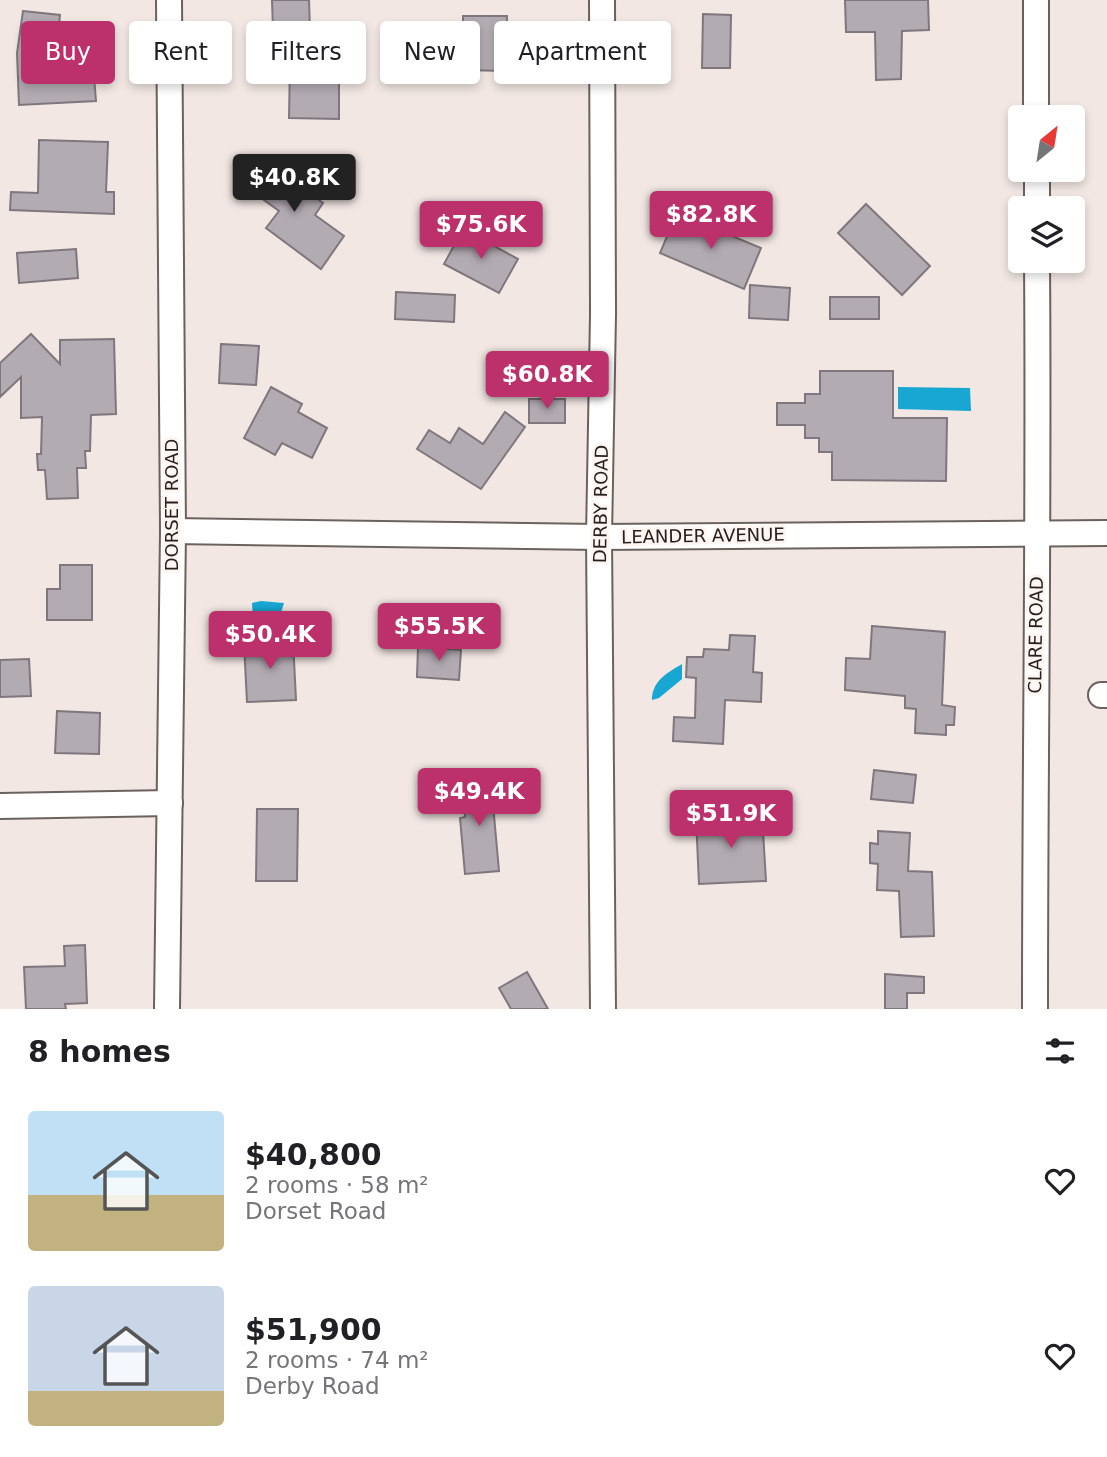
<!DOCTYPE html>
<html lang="en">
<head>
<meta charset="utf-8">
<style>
  :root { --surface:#fff; --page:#f2f2f2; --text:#202124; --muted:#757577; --accent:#bc316b }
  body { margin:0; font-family:"DejaVu Sans",sans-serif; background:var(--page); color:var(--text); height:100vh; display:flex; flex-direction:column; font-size:26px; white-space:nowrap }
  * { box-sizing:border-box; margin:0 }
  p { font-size:23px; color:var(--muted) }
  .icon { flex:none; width:38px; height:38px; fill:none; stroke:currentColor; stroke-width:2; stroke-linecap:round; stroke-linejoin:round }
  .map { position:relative; height:1009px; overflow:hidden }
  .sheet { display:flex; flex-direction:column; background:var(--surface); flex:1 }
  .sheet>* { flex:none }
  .banner { position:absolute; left:21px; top:21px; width:700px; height:63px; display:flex; gap:14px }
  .needle { width:46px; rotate:30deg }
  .buttons { position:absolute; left:1008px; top:105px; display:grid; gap:14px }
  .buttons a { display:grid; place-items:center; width:77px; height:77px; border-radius:7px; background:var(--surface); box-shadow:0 4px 10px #0003; font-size:35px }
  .price { position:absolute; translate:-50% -60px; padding:0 16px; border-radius:7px; background:var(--accent); color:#fff; font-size:23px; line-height:46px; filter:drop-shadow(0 2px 4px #0008) }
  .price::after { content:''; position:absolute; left:50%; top:42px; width:21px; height:16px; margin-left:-10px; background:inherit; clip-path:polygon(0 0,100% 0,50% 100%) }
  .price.selected { background:#222; color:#fff }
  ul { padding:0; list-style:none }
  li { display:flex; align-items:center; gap:21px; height:175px; padding:0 28px }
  li span { display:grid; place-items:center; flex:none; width:196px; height:140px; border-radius:7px; color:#555 }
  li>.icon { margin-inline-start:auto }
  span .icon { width:84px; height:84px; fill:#fffc; stroke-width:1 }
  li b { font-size:30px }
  h2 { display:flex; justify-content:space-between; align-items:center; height:84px; padding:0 28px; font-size:30px }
  .chip { padding:0 24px; border-radius:7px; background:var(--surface); box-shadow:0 4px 10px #0003; font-size:24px; line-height:63px }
  .chip.selected { background:var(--accent); color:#fff }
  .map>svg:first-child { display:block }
</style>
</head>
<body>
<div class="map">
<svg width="1107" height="1009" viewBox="0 0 1107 1009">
  <rect width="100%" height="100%" fill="#f2e7e3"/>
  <g fill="#17a7d2">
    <polygon points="898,387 970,388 971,411 898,409"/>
    <polygon points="261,601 284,603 278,622 253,618 252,603"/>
    <path d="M682 664V679L659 698 652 700C652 681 667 673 682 664Z"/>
  </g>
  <g fill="#b3abb2" stroke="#7f777d" stroke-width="2">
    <polygon points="272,0 309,0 310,30 273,31"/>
    <polygon points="845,0 928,0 929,30 902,31 901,79 876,80 875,32 846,32"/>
    <polygon points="23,11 60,15 56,52 92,50 96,101 19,105 17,53"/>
    <polygon points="703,14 731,15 730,68 702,68"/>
    <polygon points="463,16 507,16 506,71 463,70"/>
    <polygon points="290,62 339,63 339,119 289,118"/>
    <polygon points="39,140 108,142 106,192 114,192 114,214 10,210 11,192 38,193"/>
    <polygon points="260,159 323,203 315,215 344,236 321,269 266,228 279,211 242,184"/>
    <polygon points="866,204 930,266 902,295 838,233"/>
    <polygon points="677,213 761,248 744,289 660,253"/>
    <polygon points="463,229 518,259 499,293 444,264"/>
    <polygon points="76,249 78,278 19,283 17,253"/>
    <polygon points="750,285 790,288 788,320 749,318"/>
    <polygon points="396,292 455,295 454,322 395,319"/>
    <rect x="830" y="297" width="49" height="22"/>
    <polygon points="31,334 60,364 60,340 114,339 116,414 91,415 90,451 85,451 86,468 77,468 78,498 47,499 45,470 38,470 37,454 41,454 42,417 21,418 21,377 0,397 0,363"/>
    <polygon points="221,344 259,346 256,385 219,383"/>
    <polygon points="820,371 893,371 893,418 947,418 946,481 832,480 832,452 819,452 819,438 805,438 805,425 777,425 777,403 805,403 805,394 820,394"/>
    <polygon points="271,387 302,404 298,412 327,428 312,458 282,443 275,455 244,438"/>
    <rect x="529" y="399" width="36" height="24"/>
    <polygon points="505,412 525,427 481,489 417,449 429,430 450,443 459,428 483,444"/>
    <polygon points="60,565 92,565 92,620 47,620 47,589 60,589"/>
    <polygon points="872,626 945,632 942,705 955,707 954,725 946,725 946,735 915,733 916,709 905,708 905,696 845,690 846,658 870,659"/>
    <polygon points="730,635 755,636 753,672 762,673 761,702 725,700 723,744 673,741 674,717 695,718 696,678 686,677 687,657 703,657 704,649 729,650"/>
    <polygon points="293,640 296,700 247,702 244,643"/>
    <polygon points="418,647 461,650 459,680 417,677"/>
    <polygon points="29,659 31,696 0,697 0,660"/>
    <polygon points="57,711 100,713 99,754 55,753"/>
    <polygon points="874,770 916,775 913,803 871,799"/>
    <polygon points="494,781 496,804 493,804 499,871 465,874 460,818 465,817 463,783"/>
    <polygon points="257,809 298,809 297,881 256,881"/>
    <polygon points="762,815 766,881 699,884 696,818"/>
    <polygon points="878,831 910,833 908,871 932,872 934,936 901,937 899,891 877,890 878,864 870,863 870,843 878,844"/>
    <polygon points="85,945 87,1003 65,1004 66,1009 26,1009 24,967 65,966 64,946"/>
    <polygon points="527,972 548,1009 511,1009 499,988"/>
    <polygon points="885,974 924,977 924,993 907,993 907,1009 885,1009"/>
  </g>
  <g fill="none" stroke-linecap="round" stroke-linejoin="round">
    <defs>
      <g id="street">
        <polyline points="602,0 603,314 599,537 603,1009"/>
        <polyline points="1036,0 1036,117"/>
        <polyline points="1037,170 1037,208"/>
        <polyline points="173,531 599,537 1107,533"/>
        <polyline points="1101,695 1107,695"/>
        <polyline points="0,806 170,803"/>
        <polyline points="167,1009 173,531 169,0"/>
        <path d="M1035 1009C1035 760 1039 510 1037 261"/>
      </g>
    </defs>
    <use href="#street" stroke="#6b625e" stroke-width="28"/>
    <use href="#street" stroke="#fff" stroke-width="24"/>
  </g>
  <g text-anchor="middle" stroke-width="6" stroke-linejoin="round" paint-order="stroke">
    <g font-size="18" fill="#25211f" stroke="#fef5f1">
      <text transform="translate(601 504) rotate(-89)" y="6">DERBY ROAD</text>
      <text transform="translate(172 505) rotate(-90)" y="6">DORSET ROAD</text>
      <text transform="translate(703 536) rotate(-1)" y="6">LEANDER AVENUE</text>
      <text transform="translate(1036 635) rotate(-89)" y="6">CLARE ROAD</text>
    </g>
  </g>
</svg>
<div class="buttons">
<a><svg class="needle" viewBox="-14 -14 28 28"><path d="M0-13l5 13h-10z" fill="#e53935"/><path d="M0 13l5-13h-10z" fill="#757577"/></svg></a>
<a><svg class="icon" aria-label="layers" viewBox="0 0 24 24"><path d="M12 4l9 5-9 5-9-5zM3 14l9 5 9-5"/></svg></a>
</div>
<b class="price selected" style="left:294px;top:214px">$40.8K</b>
<b class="price" style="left:711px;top:251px">$82.8K</b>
<b class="price" style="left:481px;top:261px">$75.6K</b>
<b class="price" style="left:547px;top:411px">$60.8K</b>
<b class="price" style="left:439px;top:663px">$55.5K</b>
<b class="price" style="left:270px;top:671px">$50.4K</b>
<b class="price" style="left:479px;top:828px">$49.4K</b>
<b class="price" style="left:731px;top:850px">$51.9K</b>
<div class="banner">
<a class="chip selected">Buy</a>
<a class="chip">Rent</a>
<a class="chip">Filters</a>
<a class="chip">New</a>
<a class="chip">Apartment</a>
</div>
</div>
<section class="sheet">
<h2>8 homes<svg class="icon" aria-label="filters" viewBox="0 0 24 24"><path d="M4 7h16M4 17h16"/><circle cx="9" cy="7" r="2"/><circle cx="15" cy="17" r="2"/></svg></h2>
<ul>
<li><span style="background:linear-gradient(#bfe0f5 60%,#c2b280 0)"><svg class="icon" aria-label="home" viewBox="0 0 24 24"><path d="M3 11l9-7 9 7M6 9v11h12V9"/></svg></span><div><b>$40,800</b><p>2 rooms · 58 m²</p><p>Dorset Road</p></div><svg class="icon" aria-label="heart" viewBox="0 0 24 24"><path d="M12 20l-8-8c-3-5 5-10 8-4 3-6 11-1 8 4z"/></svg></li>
<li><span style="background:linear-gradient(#c9d6e8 75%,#c2b280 0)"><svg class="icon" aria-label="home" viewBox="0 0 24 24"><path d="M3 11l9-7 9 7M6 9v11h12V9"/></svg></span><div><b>$51,900</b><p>2 rooms · 74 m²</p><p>Derby Road</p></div><svg class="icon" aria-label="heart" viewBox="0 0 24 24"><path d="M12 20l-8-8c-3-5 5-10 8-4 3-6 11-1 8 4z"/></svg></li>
</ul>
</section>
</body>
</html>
